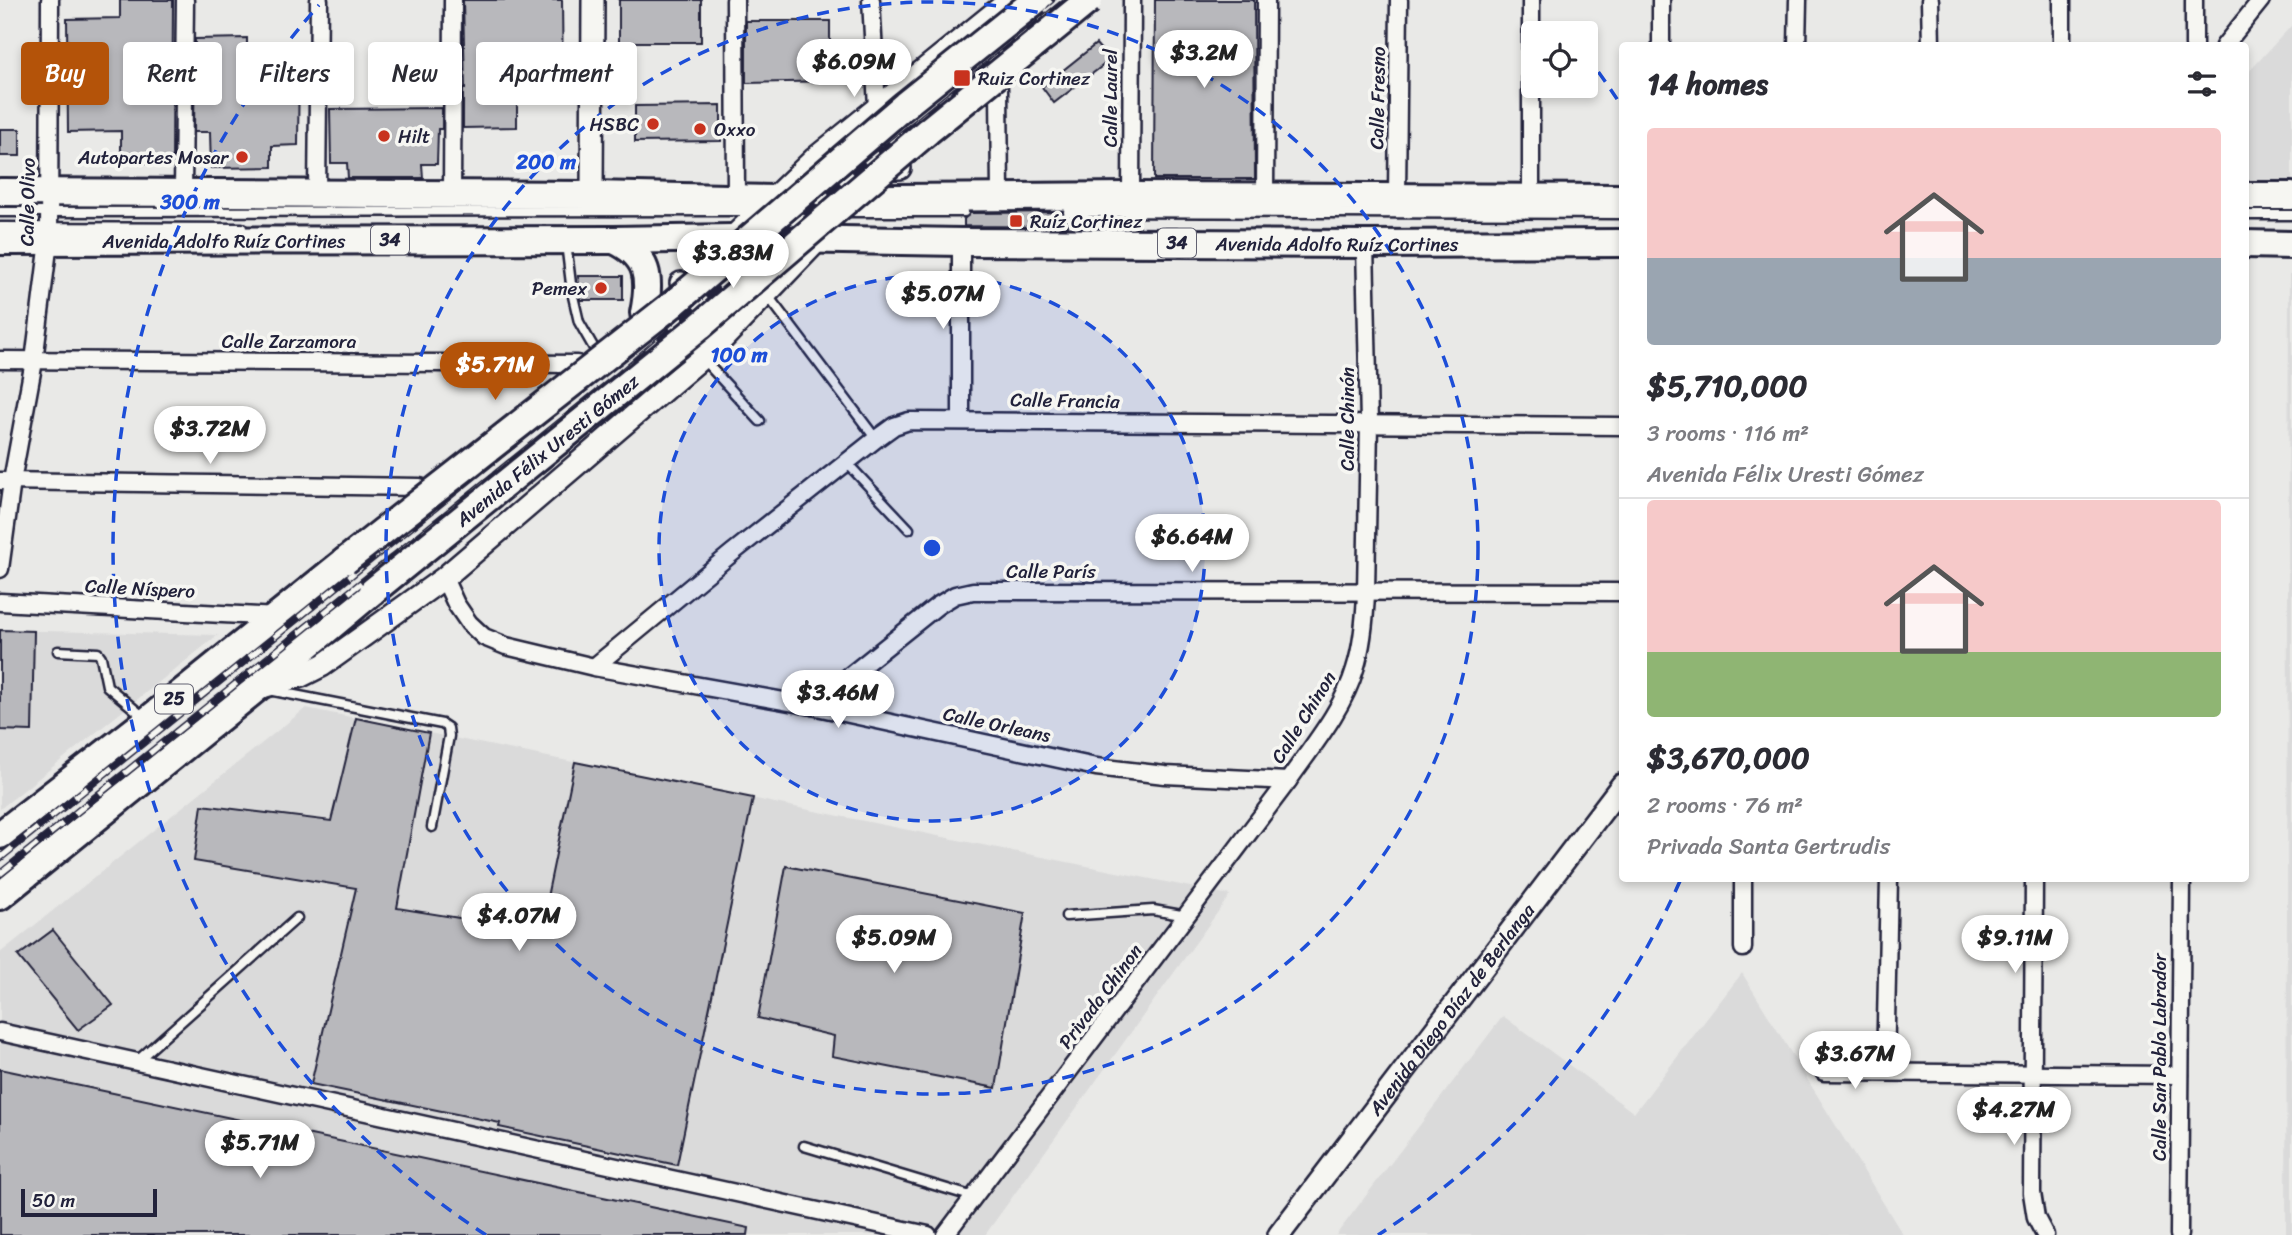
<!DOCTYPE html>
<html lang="en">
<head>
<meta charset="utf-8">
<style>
  :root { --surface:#fff; --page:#f7f7f7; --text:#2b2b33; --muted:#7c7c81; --line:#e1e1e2; --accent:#b45309 }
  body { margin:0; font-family:Sriracha,sans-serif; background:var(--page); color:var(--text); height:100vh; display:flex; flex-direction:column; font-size:26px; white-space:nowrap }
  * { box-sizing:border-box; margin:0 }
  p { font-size:23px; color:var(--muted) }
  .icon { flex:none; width:38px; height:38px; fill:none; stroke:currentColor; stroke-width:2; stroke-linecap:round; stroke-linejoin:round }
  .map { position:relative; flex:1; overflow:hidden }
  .details { position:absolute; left:1619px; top:42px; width:630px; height:840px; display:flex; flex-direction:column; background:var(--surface); border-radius:7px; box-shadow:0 4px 10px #0003 }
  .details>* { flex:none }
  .hud { position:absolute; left:21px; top:42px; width:665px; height:63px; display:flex; gap:14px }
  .fabs { position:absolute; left:1521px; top:21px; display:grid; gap:14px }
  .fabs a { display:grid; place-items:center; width:77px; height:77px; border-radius:7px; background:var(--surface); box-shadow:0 4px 10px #0003; font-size:35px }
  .scale { position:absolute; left:21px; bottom:18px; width:136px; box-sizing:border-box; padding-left:7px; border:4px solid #22223b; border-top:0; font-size:19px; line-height:24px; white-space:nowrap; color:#22223b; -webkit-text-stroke:5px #f6f6f2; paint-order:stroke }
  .price { position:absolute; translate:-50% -60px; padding:0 16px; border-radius:24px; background:#fff; color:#222; font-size:23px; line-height:46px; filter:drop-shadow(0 2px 4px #0008) }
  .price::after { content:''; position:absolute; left:50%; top:42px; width:21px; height:16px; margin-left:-10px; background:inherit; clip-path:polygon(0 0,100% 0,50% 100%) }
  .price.on { background:var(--accent); color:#fff }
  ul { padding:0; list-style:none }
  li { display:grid; align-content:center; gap:14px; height:371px; padding:0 28px }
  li+li { border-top:2px solid var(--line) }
  li span { display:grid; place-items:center; height:217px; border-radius:7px; color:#555 }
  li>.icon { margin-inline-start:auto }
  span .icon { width:126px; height:126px; fill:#fffc; stroke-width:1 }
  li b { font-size:30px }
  h2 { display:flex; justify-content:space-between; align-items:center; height:84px; padding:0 28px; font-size:30px }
  .chip { padding:0 24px; border-radius:7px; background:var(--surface); box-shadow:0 4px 10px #0003; font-size:24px; line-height:63px }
  .chip.on { background:var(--accent); color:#fff }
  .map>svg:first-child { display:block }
</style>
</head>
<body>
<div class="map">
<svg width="2292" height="1235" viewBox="0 0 2292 1235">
  <rect width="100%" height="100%" fill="#e9e9e7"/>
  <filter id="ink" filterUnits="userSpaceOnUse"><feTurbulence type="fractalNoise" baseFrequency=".0143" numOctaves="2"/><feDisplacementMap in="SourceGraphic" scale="14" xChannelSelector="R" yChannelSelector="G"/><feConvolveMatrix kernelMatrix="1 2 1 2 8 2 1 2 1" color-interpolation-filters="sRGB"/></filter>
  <g filter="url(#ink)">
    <g fill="#dadada">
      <polygon points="2292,25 2292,180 2245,180 2245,76"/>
      <polygon points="2289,274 2292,274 2292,1235 2286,1235"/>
      <polygon points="0,630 218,635 0,809"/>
      <polygon points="306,708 1230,895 985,1235 264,1235 0,1175 0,953"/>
      <polygon points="1742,973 1903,1235 1336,1235 1503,1016 1634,1113"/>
    </g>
    <g fill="#b8b8bc" stroke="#22223b" stroke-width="2">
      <polygon points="120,0 173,0 172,163 121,163 121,131 68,132 67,19 120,18"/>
      <polygon points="463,0 562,0 563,87 517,88 517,127 463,128 463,89 465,89"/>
      <rect x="619" y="0" width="82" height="42"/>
      <polygon points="1155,0 1254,0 1255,179 1154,179"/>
      <polygon points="746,21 830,21 830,81 746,83"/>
      <polygon points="247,38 247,63 299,62 298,145 272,146 272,167 211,168 210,132 194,132 195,39"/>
      <polygon points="1096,44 1110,60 1054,103 1042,87"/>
      <polygon points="721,105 721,141 635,142 635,106"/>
      <polygon points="442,108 442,129 438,129 437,164 422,164 423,178 348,178 347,163 331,163 330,109"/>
      <rect x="0" y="129" width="20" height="27"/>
      <polygon points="1062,212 1064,217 1068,219 1068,227 964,226 964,219 970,213"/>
      <polygon points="578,276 623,276 623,300 581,300"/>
      <polygon points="0,630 34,631 32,731 0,730"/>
      <polygon points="356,718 429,733 397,908 540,931 575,762 753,798 677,1165 499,1127 500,1123 311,1084 356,888 194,861 202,805 331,821"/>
      <polygon points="786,866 1025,913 996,1088 832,1056 834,1036 758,1018"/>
      <polygon points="53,930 113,1005 78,1030 18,956"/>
      <polygon points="0,1069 749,1228 748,1235 0,1235"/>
    </g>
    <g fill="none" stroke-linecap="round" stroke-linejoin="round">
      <defs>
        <g id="service">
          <polyline points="0,212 741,211"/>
          <polyline points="844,212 964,212"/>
          <polyline points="1068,212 1622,214"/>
          <polyline points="2245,215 2292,215"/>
          <polyline points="0,227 242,228"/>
          <polyline points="566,243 572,292 579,322 595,350"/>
          <polyline points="768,296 876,439"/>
          <polyline points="702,358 760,421"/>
          <polyline points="846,462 909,529"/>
          <polyline points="58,651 98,653 101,657 107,686 145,718"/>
          <polyline points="274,691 442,724 448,728 449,736 432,827"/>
          <polyline points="1066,916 1153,910 1187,916"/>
          <polyline points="136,1062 297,918"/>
          <polyline points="804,1146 974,1197"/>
        </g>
        <g id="minor">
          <polyline points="735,0 736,198"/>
          <polyline points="871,0 877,107"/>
          <polyline points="1531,0 1531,197"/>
          <polyline points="1930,0 1931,46"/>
          <polyline points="2194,0 2194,46"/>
          <polyline points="1661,46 1661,0"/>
          <polyline points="1797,46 1798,0"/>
          <polyline points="2062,46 2062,0"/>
          <polyline points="2224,46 2261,0"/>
          <polyline points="999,88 1000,196"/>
          <polyline points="183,192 185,0"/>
          <polyline points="317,193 319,0"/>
          <polyline points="452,194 453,0"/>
          <polyline points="1131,196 1132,0"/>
          <polyline points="1265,197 1266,0"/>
          <polyline points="1397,197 1399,0"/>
          <polyline points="961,242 961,420"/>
          <polyline points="0,360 577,364"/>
          <polyline points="0,481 420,487"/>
          <polyline points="0,569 12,481 34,361 49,241 50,0"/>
          <polyline points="444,578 456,604 469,623 484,637 506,646 594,667 812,706 1096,767 1165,775 1288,781"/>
          <polyline points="0,602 277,617"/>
          <polyline points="594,667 732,553 876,439 894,426 909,421 1622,426"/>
          <polyline points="812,706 937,606 955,595 973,591 1622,592"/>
          <polyline points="2034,878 2032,1193 2036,1218 2045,1235"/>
          <polyline points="1743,948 1743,878"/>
          <polyline points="0,1032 928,1235"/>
          <polyline points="1824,1072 2180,1075"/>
          <polyline points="1885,1072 1889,878"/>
          <path d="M945 1235 1288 781C1311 748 1344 708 1355 669 1363 644 1365 618 1366 593L1369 423 1365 244"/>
          <polyline points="2179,1235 2182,878"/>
        </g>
        <g id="tertiary">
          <polyline points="874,123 872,142 874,158 887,168 900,168"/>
          <polyline points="592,195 593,0"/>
          <polyline points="735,235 814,159 1010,0"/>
          <path d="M681 283C704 285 722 300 723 324"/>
          <polyline points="259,688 301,676 323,665 444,578 719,343 822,236"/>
          <path id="s1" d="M1279 1235 1622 785"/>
        </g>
        <g id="primary">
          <polyline points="0,192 592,195 773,199 1131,196 1622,198"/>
          <polyline points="2245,196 2292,196"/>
          <path d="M614 240C649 256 651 278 644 313"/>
          <path id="s2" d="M0 241 614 240 732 238 961 242 1365 244 1622 243"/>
          <polyline points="2245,244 2292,245"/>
          <polyline points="0,835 148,720 345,561"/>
          <polyline points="0,896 257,688 373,591"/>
        </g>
      </defs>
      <use href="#service" stroke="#22223b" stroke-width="13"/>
      <use href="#minor" stroke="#22223b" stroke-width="21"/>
      <use href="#tertiary" stroke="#22223b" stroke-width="26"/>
      <use href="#primary" stroke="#22223b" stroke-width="32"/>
      <use href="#service" stroke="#f6f6f2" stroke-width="8"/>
      <use href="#minor" stroke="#f6f6f2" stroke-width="16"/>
      <use href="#tertiary" stroke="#f6f6f2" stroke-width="21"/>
      <use href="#primary" stroke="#f6f6f2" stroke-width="26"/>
      <defs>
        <g id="rail">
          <polyline points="0,858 612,365 828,181 1051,0"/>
          <polyline points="0,874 620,374 836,188 1067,0"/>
        </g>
      </defs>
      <use href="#rail" stroke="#22223b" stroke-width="8"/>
      <use href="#rail" stroke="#f6f6f2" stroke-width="5" stroke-dasharray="16" stroke-linecap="butt"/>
      <defs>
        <g id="primary-bridge">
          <polyline points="345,561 673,304 905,105 1036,0"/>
          <path id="s3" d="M373 591 700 326 928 131 1089 0"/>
        </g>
      </defs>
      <use href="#primary-bridge" stroke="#22223b" stroke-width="32" stroke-linecap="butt"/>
      <use href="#primary-bridge" stroke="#f6f6f2" stroke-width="26"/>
    </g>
  </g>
  <circle cx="932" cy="548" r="273" fill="#1d4ed8" fill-opacity=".12"/>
  <g fill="none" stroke="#1d4ed8" stroke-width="3.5" stroke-dasharray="12 9">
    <circle cx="932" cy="548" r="273"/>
    <circle cx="932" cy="548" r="546"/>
    <path d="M1680 881A819 819 0 0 1 1378 1235M486 1235A819 819 0 0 1 319 5M1586 55A819 819 0 0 1 1619 102"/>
  </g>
  <g fill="#c8321e" stroke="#f6f6f2" stroke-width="2.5">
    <rect x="953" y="69" width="18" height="18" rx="3.5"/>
    <circle cx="653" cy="124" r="7"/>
    <circle cx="700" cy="129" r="7"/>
    <circle cx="384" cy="136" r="7"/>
    <circle cx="242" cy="157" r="7"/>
    <rect x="1009" y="214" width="14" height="14" rx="3.5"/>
    <circle cx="601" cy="288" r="7"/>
  </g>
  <g text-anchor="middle" stroke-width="7" stroke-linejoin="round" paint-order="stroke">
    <g fill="#f6f6f2" stroke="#626272" stroke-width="2">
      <rect x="371" y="225.5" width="38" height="29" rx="5"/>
      <rect x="1158" y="228.5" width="38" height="29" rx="5"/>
      <rect x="155" y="684.5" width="38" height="29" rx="5"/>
    </g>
    <g font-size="18" font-weight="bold" fill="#22223b">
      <text x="390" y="246">34</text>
      <text x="1177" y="249">34</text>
      <text x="174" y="705">25</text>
    </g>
    <g font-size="19" fill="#22223b" stroke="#f6f6f2" text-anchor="start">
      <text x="978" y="85">Ruiz Cortinez</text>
      <text x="639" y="131" text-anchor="end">HSBC</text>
      <text x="714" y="136">Oxxo</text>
      <text x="398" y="143">Hilt</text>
      <text x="228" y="164" text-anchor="end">Autopartes Mosar</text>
      <text x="1030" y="228">Ruíz Cortinez</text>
      <text x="587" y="295" text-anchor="end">Pemex</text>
    </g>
    <g font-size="19" fill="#22223b" stroke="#f6f6f2">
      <text transform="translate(1110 98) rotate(-90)" y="7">Calle Laurel</text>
      <text transform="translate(1377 98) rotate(-89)" y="7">Calle Fresno</text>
      <text transform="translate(27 202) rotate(-89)" y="7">Calle Olivo</text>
      <text dy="7" stroke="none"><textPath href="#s2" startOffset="224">Avenida Adolfo Ruíz Cortines</textPath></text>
      <text dy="7" stroke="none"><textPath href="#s2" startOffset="1337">Avenida Adolfo Ruíz Cortines</textPath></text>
      <text x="289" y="348">Calle Zarzamora</text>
      <text transform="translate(1065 400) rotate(1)" y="7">Calle Francia</text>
      <text transform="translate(1347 419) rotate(-90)" y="7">Calle Chinón</text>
      <text dy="7" stroke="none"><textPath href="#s3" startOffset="224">Avenida Félix Uresti Gómez</textPath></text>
      <text x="1051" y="578">Calle París</text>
      <text transform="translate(140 588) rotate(3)" y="7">Calle Níspero</text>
      <text transform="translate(1303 717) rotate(-58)" y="7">Calle Chinon</text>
      <text transform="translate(997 724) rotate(12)" y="7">Calle Orleans</text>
      <text transform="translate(1100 996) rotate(-53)" y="7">Privada Chinon</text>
      <text dy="7" stroke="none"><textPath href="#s1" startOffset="284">Avenida Diego Díaz de Berlanga</textPath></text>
      <text transform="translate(2159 1057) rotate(-90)" y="7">Calle San Pablo Labrador</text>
    </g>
  </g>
  <circle cx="932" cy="548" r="10" fill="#1d4ed8" stroke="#f6f6f2" stroke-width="3.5"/>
  <g font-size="21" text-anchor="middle" font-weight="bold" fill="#1d4ed8" stroke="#f6f6f2" stroke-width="7" stroke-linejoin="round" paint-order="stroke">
    <text x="546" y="169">200 m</text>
    <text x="190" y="209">300 m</text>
    <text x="739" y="362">100 m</text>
  </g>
</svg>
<div class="fabs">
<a><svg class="icon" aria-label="locate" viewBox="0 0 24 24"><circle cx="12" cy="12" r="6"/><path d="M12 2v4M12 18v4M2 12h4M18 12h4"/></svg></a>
</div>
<div class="scale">50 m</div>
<b class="price" style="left:1204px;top:90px">$3.2M</b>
<b class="price" style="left:854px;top:99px">$6.09M</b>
<b class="price" style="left:733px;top:290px">$3.83M</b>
<b class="price" style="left:943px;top:331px">$5.07M</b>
<b class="price on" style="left:495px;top:402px">$5.71M</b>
<b class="price" style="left:210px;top:466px">$3.72M</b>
<b class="price" style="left:1192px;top:574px">$6.64M</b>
<b class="price" style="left:838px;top:730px">$3.46M</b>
<b class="price" style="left:519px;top:953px">$4.07M</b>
<b class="price" style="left:894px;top:975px">$5.09M</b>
<b class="price" style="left:2015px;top:975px">$9.11M</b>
<b class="price" style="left:1855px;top:1091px">$3.67M</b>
<b class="price" style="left:2014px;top:1147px">$4.27M</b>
<b class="price" style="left:260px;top:1180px">$5.71M</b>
<div class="hud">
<a class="chip on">Buy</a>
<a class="chip">Rent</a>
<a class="chip">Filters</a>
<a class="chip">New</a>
<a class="chip">Apartment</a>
</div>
<section class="details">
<h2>14 homes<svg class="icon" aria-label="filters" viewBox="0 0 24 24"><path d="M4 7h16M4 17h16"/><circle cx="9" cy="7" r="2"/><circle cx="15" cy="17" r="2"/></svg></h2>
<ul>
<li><span style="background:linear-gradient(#f6c9c9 60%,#9aa5b1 0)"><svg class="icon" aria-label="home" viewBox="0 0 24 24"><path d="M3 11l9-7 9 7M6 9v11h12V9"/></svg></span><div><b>$5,710,000</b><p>3 rooms · 116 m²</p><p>Avenida Félix Uresti Gómez</p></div></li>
<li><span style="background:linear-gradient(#f6c9c9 70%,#8fb573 0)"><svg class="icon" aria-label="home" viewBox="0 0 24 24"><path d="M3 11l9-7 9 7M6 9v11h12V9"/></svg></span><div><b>$3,670,000</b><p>2 rooms · 76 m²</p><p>Privada Santa Gertrudis</p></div></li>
</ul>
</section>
</div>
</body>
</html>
